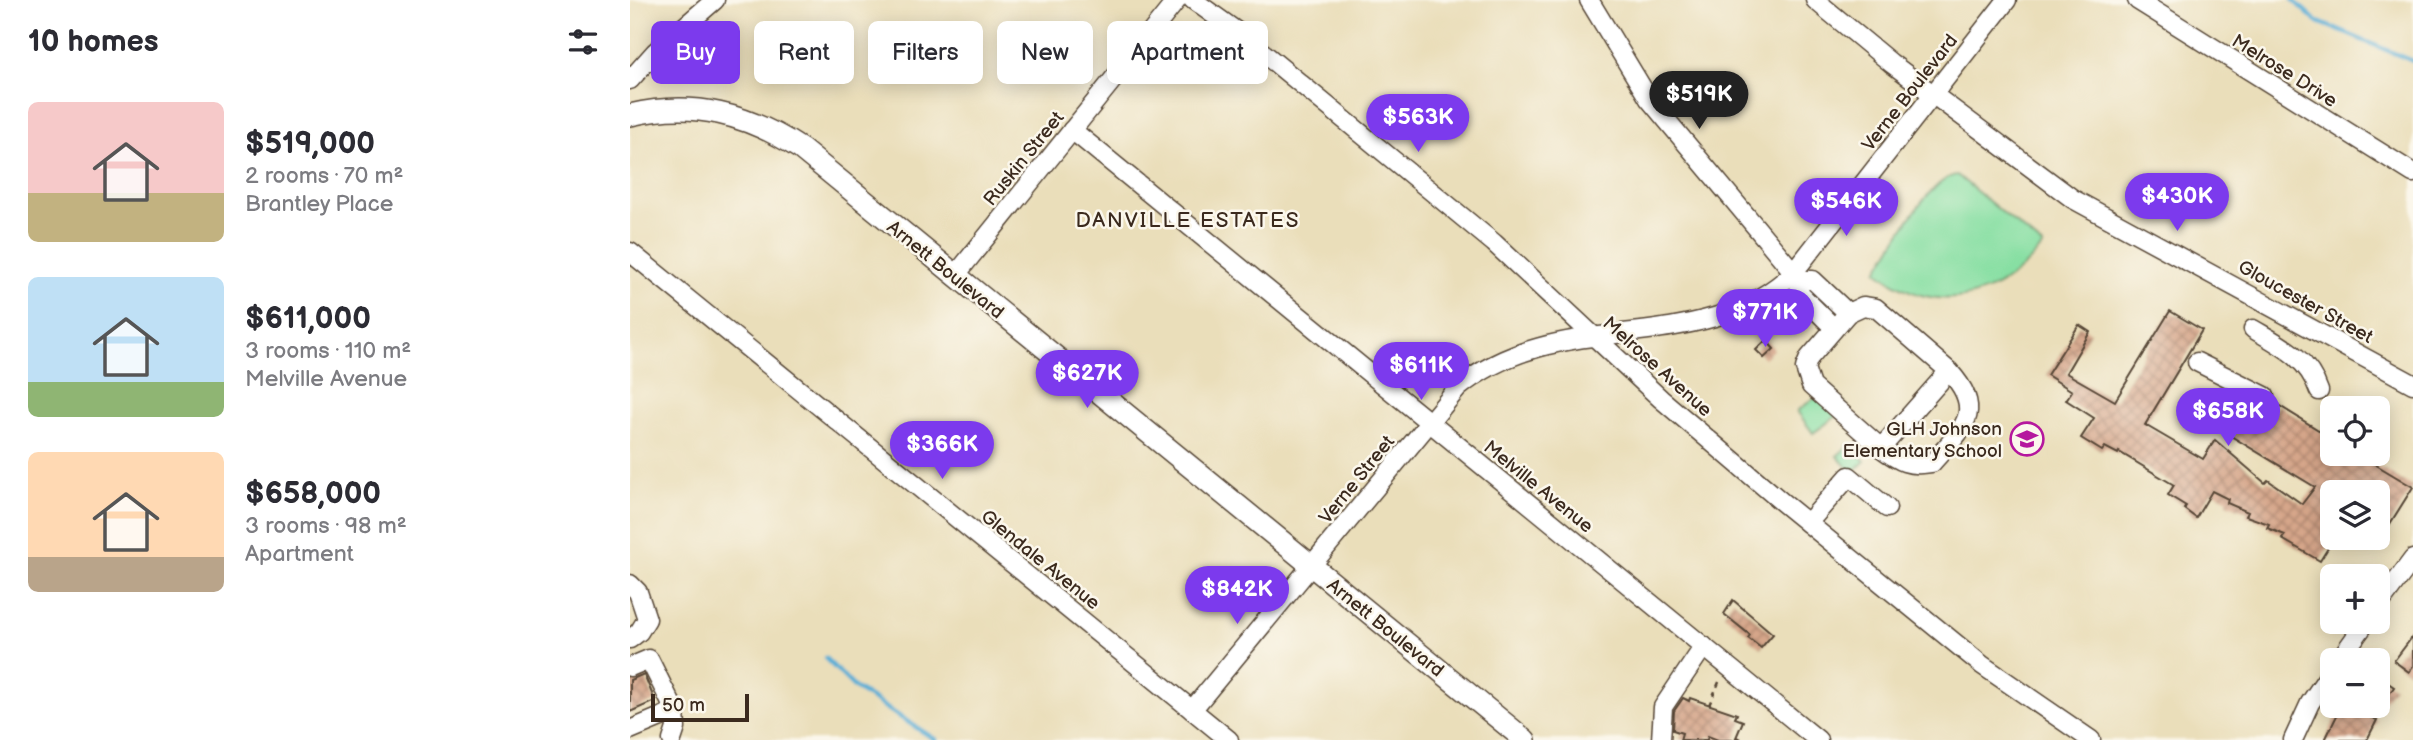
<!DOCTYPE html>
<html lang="en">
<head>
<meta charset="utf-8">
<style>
  :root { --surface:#fff; --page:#f2f2f3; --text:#2b2b33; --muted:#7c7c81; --accent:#7c3aed }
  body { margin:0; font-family:"Balsamiq Sans",sans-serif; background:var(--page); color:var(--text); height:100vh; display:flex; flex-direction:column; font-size:26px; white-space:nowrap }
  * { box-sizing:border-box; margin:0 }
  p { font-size:23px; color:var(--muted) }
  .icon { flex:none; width:38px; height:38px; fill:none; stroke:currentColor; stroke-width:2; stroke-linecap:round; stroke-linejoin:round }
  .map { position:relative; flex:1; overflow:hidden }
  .panel { display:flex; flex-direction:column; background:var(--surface); width:630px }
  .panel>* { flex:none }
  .hud { position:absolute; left:21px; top:21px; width:665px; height:63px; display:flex; gap:14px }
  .fabs { position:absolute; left:1690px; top:396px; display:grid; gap:14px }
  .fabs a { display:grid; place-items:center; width:70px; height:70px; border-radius:10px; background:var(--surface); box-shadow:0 4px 18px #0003; font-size:35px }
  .scale { position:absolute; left:21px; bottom:18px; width:98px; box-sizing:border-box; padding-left:7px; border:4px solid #3b2a1e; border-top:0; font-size:19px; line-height:24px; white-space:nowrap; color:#3b2a1e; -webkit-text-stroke:5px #fbf7ec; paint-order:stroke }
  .price { position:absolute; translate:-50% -60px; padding:0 16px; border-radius:24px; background:var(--accent); color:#fff; font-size:23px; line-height:46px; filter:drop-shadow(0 2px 4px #0008) }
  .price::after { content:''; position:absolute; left:50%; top:42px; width:21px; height:16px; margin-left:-10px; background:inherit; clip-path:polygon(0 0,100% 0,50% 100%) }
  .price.on { background:#222; color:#fff }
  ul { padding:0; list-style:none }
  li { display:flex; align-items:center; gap:21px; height:175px; padding:0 28px }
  li span { display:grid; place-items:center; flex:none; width:196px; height:140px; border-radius:10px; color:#555 }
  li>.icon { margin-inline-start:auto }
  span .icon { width:84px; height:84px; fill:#fffc; stroke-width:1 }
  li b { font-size:30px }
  h2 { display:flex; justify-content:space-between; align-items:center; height:84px; padding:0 28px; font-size:30px }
  .tag { padding:0 24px; border-radius:10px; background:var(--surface); box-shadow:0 4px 18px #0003; font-size:24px; line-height:63px }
  .tag.on { background:var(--accent); color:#fff }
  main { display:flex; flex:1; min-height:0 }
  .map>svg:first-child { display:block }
</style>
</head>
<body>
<main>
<section class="panel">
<h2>10 homes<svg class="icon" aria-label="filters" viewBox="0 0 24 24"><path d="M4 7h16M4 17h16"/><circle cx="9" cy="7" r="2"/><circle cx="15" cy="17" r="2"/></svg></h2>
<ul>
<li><span style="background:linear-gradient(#f6c9c9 65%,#c2b280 0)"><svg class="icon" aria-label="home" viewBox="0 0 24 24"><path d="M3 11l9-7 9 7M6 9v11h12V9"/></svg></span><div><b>$519,000</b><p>2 rooms · 70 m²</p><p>Brantley Place</p></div></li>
<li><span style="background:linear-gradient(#bfe0f5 75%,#8fb573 0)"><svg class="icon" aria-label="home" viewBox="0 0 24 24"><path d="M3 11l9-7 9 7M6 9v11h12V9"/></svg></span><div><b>$611,000</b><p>3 rooms · 110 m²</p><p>Melville Avenue</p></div></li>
<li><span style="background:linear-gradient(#ffd9b3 75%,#b9a48a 0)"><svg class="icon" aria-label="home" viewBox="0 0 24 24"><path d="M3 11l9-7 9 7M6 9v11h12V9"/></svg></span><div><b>$658,000</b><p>3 rooms · 98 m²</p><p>Apartment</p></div></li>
</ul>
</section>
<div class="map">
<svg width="1783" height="740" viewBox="0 0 1783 740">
  <defs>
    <pattern id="building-cross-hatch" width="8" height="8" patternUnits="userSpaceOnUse" patternTransform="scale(1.75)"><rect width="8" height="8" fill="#d6a68a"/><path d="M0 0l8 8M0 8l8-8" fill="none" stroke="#af8770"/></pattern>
  </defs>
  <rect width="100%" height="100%" fill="#fbf7ec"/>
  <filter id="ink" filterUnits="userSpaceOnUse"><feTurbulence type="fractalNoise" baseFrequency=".0143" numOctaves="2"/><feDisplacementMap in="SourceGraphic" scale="14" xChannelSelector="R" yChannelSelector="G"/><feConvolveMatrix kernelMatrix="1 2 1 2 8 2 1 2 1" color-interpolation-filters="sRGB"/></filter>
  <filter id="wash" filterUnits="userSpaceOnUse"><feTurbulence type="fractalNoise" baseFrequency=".00686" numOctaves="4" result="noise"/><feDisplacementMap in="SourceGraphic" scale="28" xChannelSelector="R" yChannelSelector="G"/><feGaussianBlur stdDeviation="1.57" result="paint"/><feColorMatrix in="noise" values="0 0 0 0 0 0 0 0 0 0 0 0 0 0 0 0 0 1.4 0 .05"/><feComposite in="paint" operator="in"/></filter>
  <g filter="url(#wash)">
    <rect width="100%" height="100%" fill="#eadeba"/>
    <g fill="#87dfa3" stroke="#618460" stroke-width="2">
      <path d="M1327 175 1413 246C1369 301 1304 318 1247 271 1262 247 1300 177 1327 175Z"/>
      <polygon points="1201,386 1218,408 1183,433 1167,411"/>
      <polygon points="1219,445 1235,461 1222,473 1207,456"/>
    </g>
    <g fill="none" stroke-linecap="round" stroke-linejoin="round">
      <g stroke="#5aaed6" stroke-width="4.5">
        <polyline points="1663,0 1686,21 1783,61"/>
        <polyline points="195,658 225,688 306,740"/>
      </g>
    </g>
    <g id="blocks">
      <g fill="url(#building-cross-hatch)">
        <polygon points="1540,311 1572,330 1515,425 1573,459 1585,440 1635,483 1638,480 1672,504 1685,487 1591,430 1595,424 1591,421 1598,408 1625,425 1628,420 1637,425 1648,405 1703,439 1703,453 1726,453 1783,487 1756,530 1748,525 1748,492 1703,492 1703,540 1690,561 1652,539 1655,535 1637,528 1639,524 1616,516 1618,512 1597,503 1598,499 1582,491 1566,518 1554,509 1556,506 1538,495 1544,485 1489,452 1488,454 1475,447 1472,451 1451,438 1464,418 1436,400 1442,391 1417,375 1449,325 1460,332 1436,373 1485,401"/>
        <polygon points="1136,340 1144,349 1134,358 1126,350"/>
        <polygon points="1103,600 1143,634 1131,648 1118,638 1120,635 1094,614"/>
        <polygon points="1783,636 1783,666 1779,672 1764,661"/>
        <polygon points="14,674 25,701 0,712 0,680"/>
        <polygon points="1748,676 1764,687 1748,709"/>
        <polygon points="1053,698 1059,701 1060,698 1107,714 1105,718 1113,721 1105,740 1088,740 1078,736 1077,740 1050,740 1052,733 1043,730 1044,711"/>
        <polygon points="1712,705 1747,720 1737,740 1695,740"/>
      </g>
    </g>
  </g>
  <g filter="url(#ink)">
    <use href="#blocks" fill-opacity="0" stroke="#554535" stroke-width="2"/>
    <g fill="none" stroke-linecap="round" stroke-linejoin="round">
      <defs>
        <g id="minor">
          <polyline points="563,0 609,33 864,243 1031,399 1152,502 1352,665 1461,740"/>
          <polyline points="959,0 1019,99 1170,280 1169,293 1204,328"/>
          <polyline points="1185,0 1261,63 1443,199 1783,384"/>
          <polyline points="1507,0 1783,173"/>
          <polyline points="0,80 25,52 85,0"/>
          <polyline points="442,130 1188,740"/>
          <polyline points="0,252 599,740"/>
          <polyline points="325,276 547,0"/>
          <polyline points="1170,280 1183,280 1218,313"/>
          <polygon points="1233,306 1246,308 1319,371 1251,448 1181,386 1175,368 1179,358 1218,313"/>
          <path d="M1623 329C1652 346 1678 358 1689 391"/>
          <polyline points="1567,362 1635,396"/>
          <path d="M1251 448C1270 462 1279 467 1302 463 1332 429 1357 412 1319 371"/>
          <polyline points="1178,523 1219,476 1257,508"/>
          <polyline points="0,584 8,592 17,619 9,632 0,639"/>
          <polyline points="1748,606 1783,559"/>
          <polyline points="1709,660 1737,621"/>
          <polyline points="0,667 19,659 45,711 0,730"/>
          <path d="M562 710 828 388C932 303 1069 363 1164 272L1377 0"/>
          <polyline points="42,740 46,728 45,711"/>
          <polyline points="1031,740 1033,707 1074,646"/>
          <polyline points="1663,740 1680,703 1703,669"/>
        </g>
        <path id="major" d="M0 115C64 100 117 114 171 149L895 740"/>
      </defs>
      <use href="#minor" stroke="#554535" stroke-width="21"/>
      <use href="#major" stroke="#554535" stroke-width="24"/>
      <g stroke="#554535" stroke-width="2.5" stroke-dasharray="5 5" stroke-linecap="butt">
        <polyline points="1079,705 1090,680"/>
        <polyline points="1106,737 1112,740"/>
      </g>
      <use href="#minor" stroke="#fff" stroke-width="18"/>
      <use href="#major" stroke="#fff" stroke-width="21"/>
    </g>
  </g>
  <defs>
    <symbol id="school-ring" viewBox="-11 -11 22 22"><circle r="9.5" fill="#fbf7ec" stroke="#b5179e" stroke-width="1.5"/><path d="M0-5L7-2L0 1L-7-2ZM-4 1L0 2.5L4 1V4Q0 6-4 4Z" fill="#b5179e"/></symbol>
  </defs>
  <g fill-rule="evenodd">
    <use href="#school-ring" x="1378" y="420" width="38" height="38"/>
  </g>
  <g text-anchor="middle" stroke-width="5" stroke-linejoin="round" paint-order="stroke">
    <g font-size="19" fill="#3b2a1e" stroke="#fbf7ec">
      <text transform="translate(1655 70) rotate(32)" y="7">Melrose Drive</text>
      <text transform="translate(1279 92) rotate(-52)" y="7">Verne Boulevard</text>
      <text transform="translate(393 158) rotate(-51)" y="7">Ruskin Street</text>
      <text transform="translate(316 269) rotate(39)" y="7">Arnett Boulevard</text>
      <text transform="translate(1676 301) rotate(29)" y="7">Gloucester Street</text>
      <text transform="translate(1028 366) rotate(42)" y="7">Melrose Avenue</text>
      <text transform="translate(726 479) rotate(-51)" y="7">Verne Street</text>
      <text transform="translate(909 486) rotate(39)" y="7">Melville Avenue</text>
      <text transform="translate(411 559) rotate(39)" y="7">Glendale Avenue</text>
      <text transform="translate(756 627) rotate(39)" y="7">Arnett Boulevard</text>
    </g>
    <g font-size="19" fill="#3b2a1e" stroke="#fbf7ec" text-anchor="end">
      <text x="1372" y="435">GLH Johnson<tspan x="1372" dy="22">Elementary School</tspan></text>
    </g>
    <g font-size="21" letter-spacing="2" fill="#3b2a1e" stroke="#fbf7ec">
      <text x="558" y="227">DANVILLE ESTATES</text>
    </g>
  </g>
</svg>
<div class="fabs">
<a><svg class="icon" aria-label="locate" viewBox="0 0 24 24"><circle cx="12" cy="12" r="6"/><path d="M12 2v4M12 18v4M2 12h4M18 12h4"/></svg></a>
<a><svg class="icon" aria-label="layers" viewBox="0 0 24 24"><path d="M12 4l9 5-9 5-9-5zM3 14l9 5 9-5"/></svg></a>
<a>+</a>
<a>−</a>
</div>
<div class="scale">50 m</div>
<b class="price on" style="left:1069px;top:131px">$519K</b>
<b class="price" style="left:788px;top:154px">$563K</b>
<b class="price" style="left:1547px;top:233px">$430K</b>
<b class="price" style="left:1216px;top:238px">$546K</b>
<b class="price" style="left:1135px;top:349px">$771K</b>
<b class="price" style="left:791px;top:402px">$611K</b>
<b class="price" style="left:457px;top:410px">$627K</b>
<b class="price" style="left:1598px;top:448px">$658K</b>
<b class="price" style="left:312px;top:481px">$366K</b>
<b class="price" style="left:607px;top:626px">$842K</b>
<div class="hud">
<a class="tag on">Buy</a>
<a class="tag">Rent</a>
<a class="tag">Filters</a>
<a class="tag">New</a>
<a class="tag">Apartment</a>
</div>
</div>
</main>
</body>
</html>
